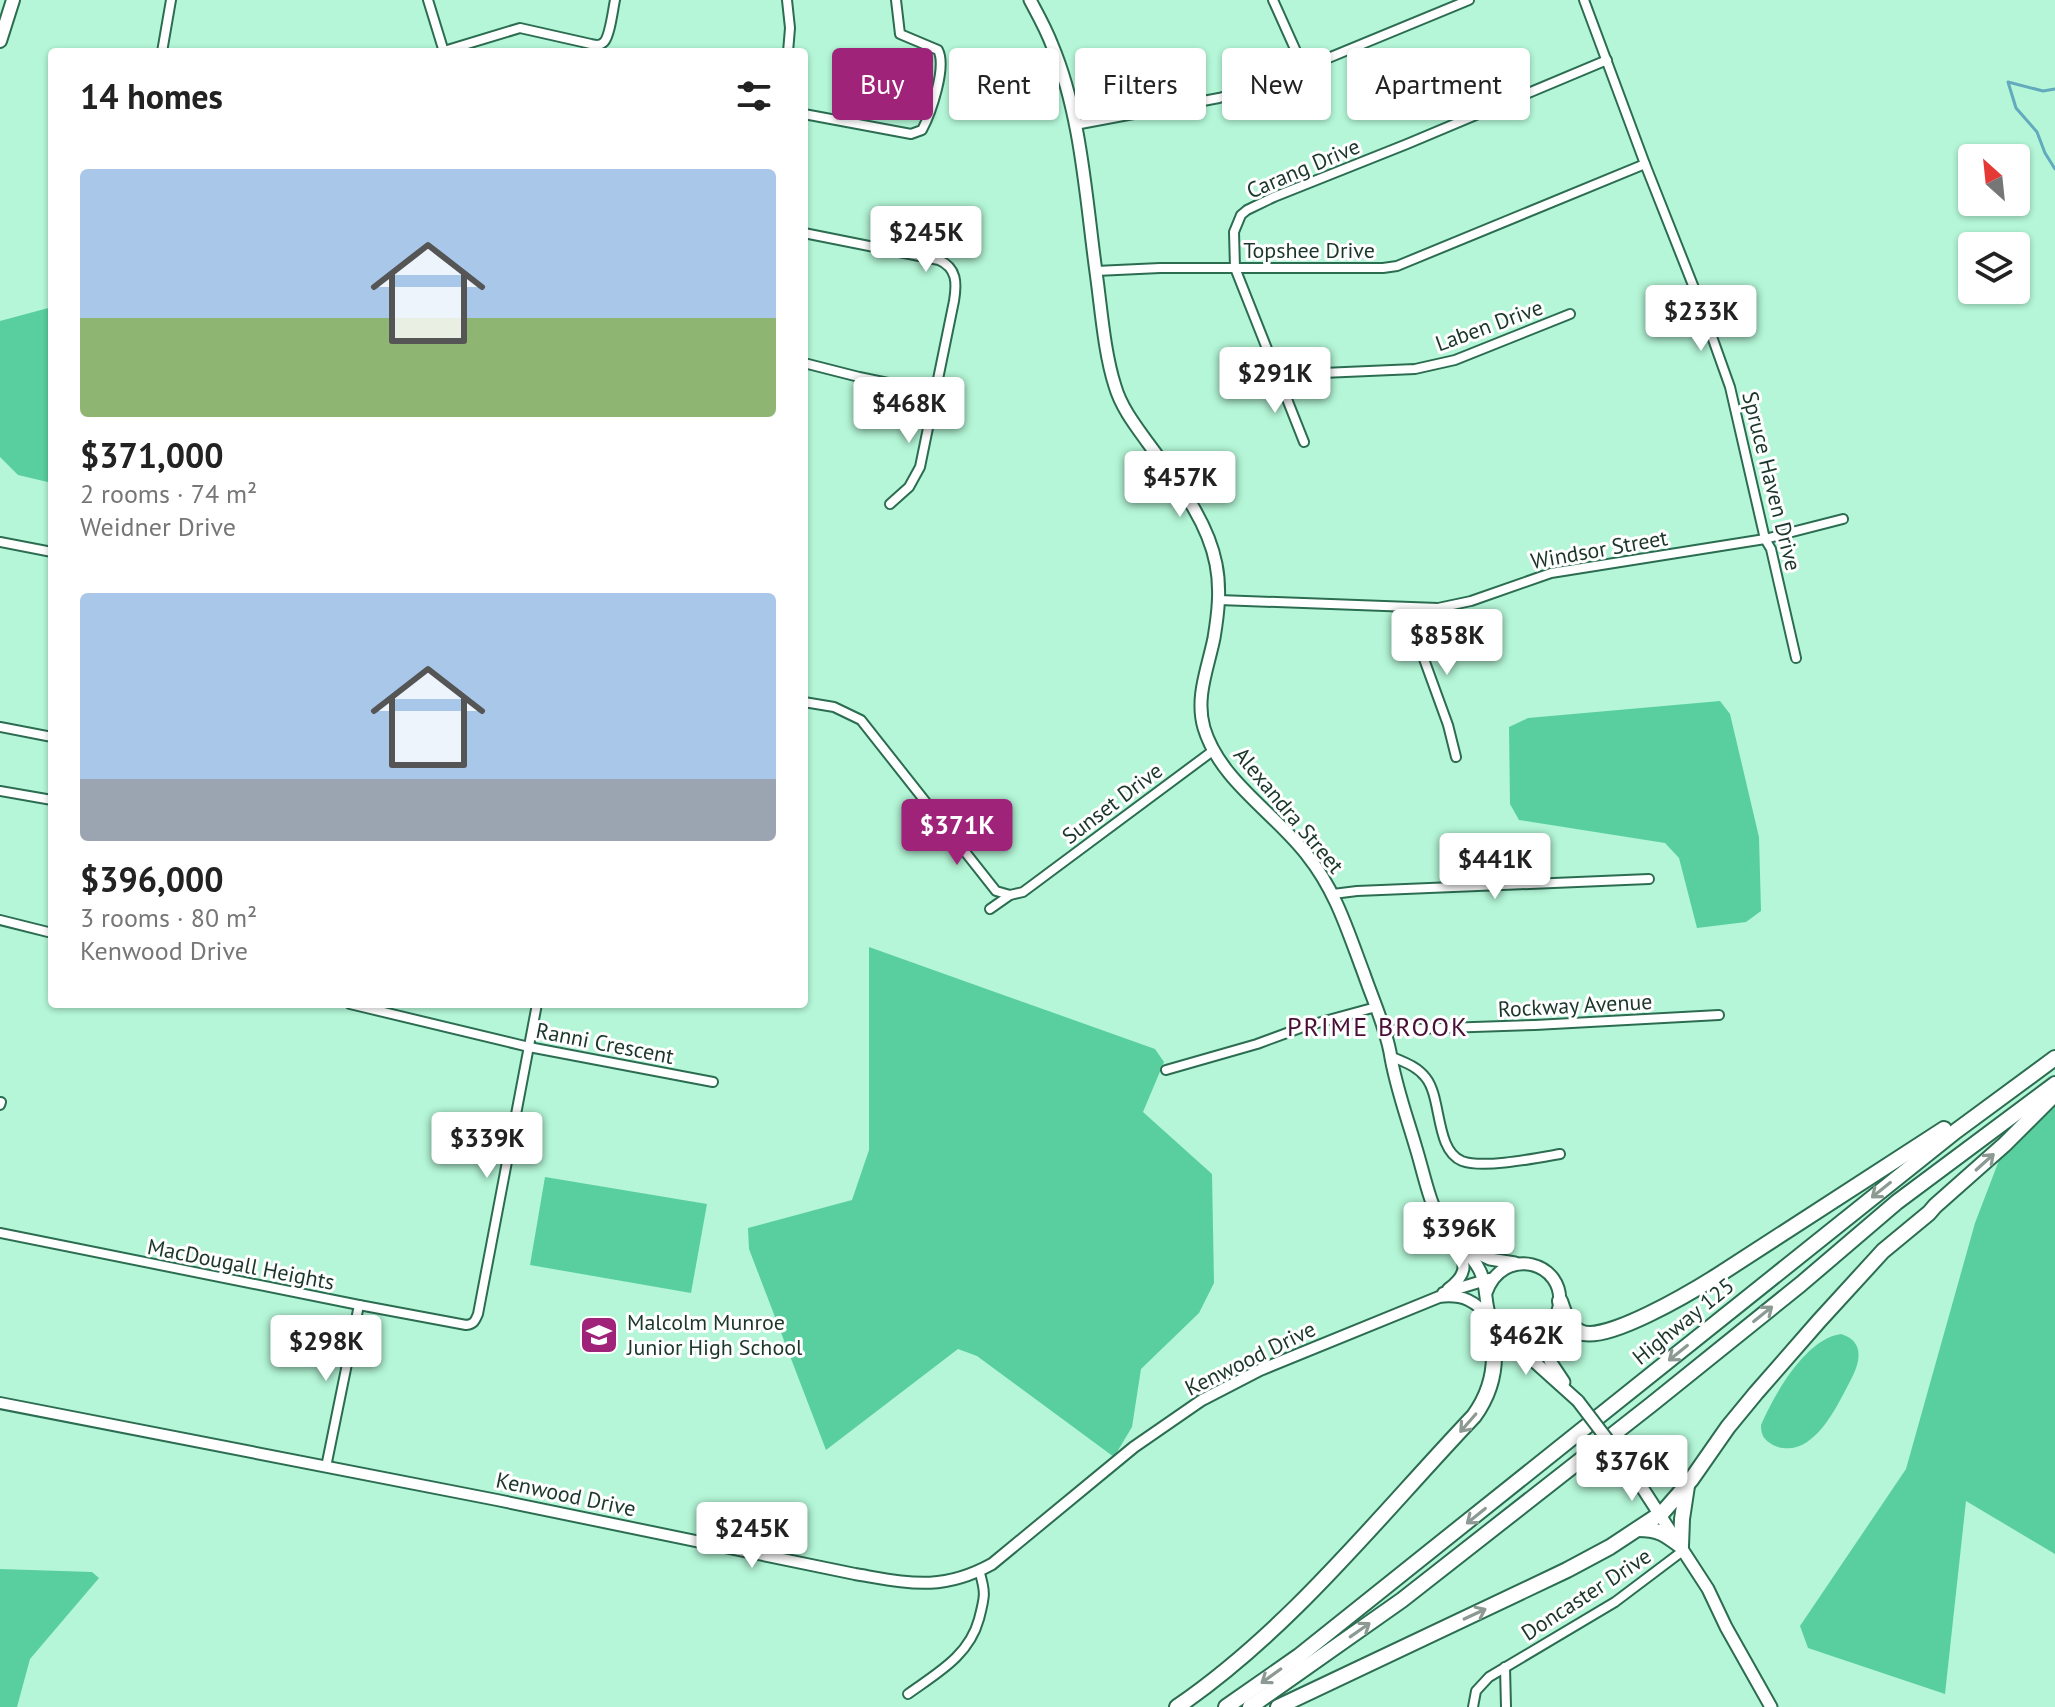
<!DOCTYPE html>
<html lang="en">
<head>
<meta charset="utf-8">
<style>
  :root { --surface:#fff; --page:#f6f6f6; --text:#222; --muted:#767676; --accent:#9f2379 }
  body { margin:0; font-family:"PT Sans",sans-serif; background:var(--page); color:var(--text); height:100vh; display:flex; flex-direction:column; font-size:30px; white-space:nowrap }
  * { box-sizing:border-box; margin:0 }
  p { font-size:26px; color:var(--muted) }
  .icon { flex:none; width:44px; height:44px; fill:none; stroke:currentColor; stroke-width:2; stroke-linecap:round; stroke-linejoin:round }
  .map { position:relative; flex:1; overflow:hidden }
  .panel { position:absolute; left:48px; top:48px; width:760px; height:960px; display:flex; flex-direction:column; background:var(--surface); border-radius:8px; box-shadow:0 2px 6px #0004 }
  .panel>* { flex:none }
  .hud { position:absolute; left:832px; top:48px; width:760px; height:72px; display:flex; gap:16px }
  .needle { width:52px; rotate:333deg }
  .buttons { position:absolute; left:1958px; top:144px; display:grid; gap:16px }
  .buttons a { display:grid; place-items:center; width:72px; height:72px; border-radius:8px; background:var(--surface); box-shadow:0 2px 6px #0004; font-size:40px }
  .price { position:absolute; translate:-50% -68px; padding:0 18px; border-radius:8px; background:#fff; color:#222; font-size:26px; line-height:52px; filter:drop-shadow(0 2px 4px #0008) }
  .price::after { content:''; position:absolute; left:50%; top:48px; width:24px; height:18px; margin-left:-12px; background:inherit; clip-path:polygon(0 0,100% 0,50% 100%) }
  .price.selected { background:var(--accent); color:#fff }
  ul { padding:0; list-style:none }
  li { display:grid; align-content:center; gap:16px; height:424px; padding:0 32px }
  li span { display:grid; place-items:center; height:248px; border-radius:8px; color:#555 }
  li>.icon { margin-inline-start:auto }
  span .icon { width:144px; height:144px; fill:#fffc; stroke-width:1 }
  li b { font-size:34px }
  h2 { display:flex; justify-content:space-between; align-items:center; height:96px; padding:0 32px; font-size:34px }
  .pill { padding:0 28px; border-radius:8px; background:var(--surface); box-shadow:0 2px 6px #0004; font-size:28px; line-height:72px }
  .pill.selected { background:var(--accent); color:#fff }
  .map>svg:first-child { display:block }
</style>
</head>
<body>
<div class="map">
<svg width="2055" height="1707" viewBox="0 0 2055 1707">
  <rect width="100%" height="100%" fill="#b4f6d7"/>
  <g fill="#59cf9f">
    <polygon points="52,307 52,483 18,475 0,457 0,321"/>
    <polygon points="1720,701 1730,714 1759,837 1761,911 1746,922 1697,928 1679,858 1665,843 1519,820 1510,804 1509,727 1528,718"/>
    <polygon points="869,947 1155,1049 1164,1062 1143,1112 1212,1174 1214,1283 1199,1313 1141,1369 1132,1427 1114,1457 977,1356 958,1349 826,1450 749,1249 748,1228 852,1200 869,1150"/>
    <polygon points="2055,1101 2055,1554 1966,1501 1945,1694 1808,1648 1800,1626 1906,1469 1975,1223 2011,1129"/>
    <polygon points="545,1177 707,1204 691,1293 530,1265"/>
    <path d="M1841 1334C1850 1337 1856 1341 1858 1350 1861 1364 1851 1379 1845 1391 1832 1416 1808 1461 1773 1445 1764 1440 1761 1435 1761 1425 1774 1395 1805 1339 1841 1334Z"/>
    <polygon points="0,1569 92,1572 99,1578 30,1659 17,1707 0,1707"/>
  </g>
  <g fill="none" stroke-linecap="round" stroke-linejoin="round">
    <polyline stroke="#63aabe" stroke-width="3" points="2055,89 2043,91 2008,82 2016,108 2037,132 2045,153 2055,169"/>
    <defs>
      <g id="minor">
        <polyline points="428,0 444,52"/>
        <polyline points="787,0 790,28 788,52"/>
        <polyline points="1273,0 1304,69"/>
        <polyline points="1584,0 1645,164 1700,303 1730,387 1765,539 1771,549 1796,658"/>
        <path d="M444 51 520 28 591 44C596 45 600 46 604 42 610 36 613 9 615 0"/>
        <polyline points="162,52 171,0"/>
        <path d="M804 114 911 134 922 130C931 113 947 67 938 50L900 34 896 0"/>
        <polyline points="1075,125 1219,98 1258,87 1469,0"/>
        <path d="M804 233 939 260C957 268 957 283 954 301L920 467 909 487 890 504"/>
        <polyline points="1096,271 1160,268 1383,268 1397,266 1645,164"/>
        <polyline points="804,363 859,377 917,389 935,391"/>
        <polyline points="1276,375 1415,369 1455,360 1570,314"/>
        <polyline points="1304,442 1235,268 1234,232 1241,215 1247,210 1274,197 1407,144 1607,60"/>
        <polyline points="0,542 52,552"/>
        <polyline points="1219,600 1438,608 1471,601 1551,573 1765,539 1843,519"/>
        <polyline points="1405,607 1448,725 1456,757"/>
        <polyline points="804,702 834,707 861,720 996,891 1010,895"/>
        <polyline points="0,727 52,737"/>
        <polyline points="0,791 52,800"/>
        <polyline points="1333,894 1357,891 1649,879"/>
        <polyline points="990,909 1010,895 1023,892 1214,750"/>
        <polyline points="0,920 52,933"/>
        <polyline points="350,1004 529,1047 713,1082"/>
        <polyline points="1384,1030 1535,1025 1719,1015"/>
        <path d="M1390 1056C1404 1062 1417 1066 1426 1078 1442 1098 1435 1150 1462 1161 1483 1169 1537 1158 1560 1154"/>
        <polyline points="1166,1070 1257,1044 1303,1027 1376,1007"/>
        <polyline points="0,1105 1,1102"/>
        <path d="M0 1233 359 1305 466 1325C474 1324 475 1321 478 1314L537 1004"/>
        <polyline points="326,1467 359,1305"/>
        <polyline points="1505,1667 1506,1707"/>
        <path d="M908 1694C937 1673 969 1656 979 1619 985 1596 986 1593 979 1570"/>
        <polyline points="1473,1707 1476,1691 1489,1677 1615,1602 1684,1550"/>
      </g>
      <g id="tertiary">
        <path d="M1448 1289C1466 1276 1468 1265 1456 1245"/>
        <polyline points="1443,1293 1489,1279"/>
        <path d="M0 1403 497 1500 855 1574C909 1583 941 1592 992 1564L1134 1447 1202 1400 1260 1370 1439 1297C1463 1294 1476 1301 1490 1319"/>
      </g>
      <g id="secondary">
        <path d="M1030 0C1038 15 1046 29 1052 45 1081 113 1086 199 1096 272 1101 307 1104 352 1115 386 1121 407 1135 425 1148 443 1175 480 1207 518 1216 564 1221 589 1218 614 1214 638 1208 668 1195 697 1204 728 1220 781 1275 813 1307 855 1336 891 1348 932 1364 974 1373 1000 1385 1026 1390 1052 1395 1085 1407 1117 1416 1148 1424 1174 1429 1203 1443 1226 1453 1243 1472 1253 1480 1271 1491 1293 1479 1322 1508 1335 1516 1338 1524 1338 1532 1336 1546 1333 1556 1321 1559 1307 1567 1262 1503 1244 1486 1293"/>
        <polyline points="1467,1248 1490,1259 1515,1263"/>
        <polyline points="1546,1329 1545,1334 1550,1361 1564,1382"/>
        <polyline points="1507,1337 1578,1401"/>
        <polyline points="1632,1472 1708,1589 1726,1627 1771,1707"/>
      </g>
      <polyline id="primary" points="0,41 13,0"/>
      <g id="motorway">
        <path d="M1560 1301C1564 1313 1568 1326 1580 1332 1605 1344 1693 1291 1717 1276L1944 1129"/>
        <path d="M1638 1529C1659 1529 1665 1534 1681 1546"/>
        <polyline points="1681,1546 1682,1519 1687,1486"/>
        <path d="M1177 1707C1291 1629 1379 1516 1474 1416 1487 1398 1494 1379 1494 1356 1493 1345 1492 1335 1493 1324"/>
        <polyline points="1226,1707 1299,1656 1956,1131 2055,1058"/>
        <polyline points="1250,1707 1402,1600 1652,1404 1801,1284 1897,1202 2055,1084"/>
        <polyline points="1278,1707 1567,1570 1610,1547 1663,1512 1691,1480 1728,1427 1756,1393 1819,1321 1883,1251 1929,1213 1935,1206 2005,1144 2055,1094"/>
      </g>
    </defs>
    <use href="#minor" stroke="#2c6d52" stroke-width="12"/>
    <use href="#tertiary" stroke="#2c6d52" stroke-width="14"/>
    <use href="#secondary" stroke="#2c6d52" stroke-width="15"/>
    <use href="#primary" stroke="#2c6d52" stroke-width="16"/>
    <use href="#motorway" stroke="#2c6d52" stroke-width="18"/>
    <use href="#minor" stroke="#fff" stroke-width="8"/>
    <use href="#tertiary" stroke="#fff" stroke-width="10"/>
    <use href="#secondary" stroke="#fff" stroke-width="11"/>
    <use href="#primary" stroke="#fff" stroke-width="12"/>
    <use href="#motorway" stroke="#fff" stroke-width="14"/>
    <defs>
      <polyline id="secondary-bridge" points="1578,1401 1632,1472"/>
    </defs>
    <use href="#secondary-bridge" stroke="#2c6d52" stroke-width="15" stroke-linecap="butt"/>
    <use href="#secondary-bridge" stroke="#fff" stroke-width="11"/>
  </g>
  <defs><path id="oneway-shaft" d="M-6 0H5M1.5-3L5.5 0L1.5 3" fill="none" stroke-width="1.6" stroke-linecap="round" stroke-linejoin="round" transform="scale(2)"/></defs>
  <g stroke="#8d9a94">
    <use href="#oneway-shaft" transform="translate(1985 1162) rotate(-42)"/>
    <use href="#oneway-shaft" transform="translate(1881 1190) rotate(141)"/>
    <use href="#oneway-shaft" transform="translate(1763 1314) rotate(-39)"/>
    <use href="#oneway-shaft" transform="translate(1678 1353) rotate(141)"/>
    <use href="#oneway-shaft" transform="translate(1468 1423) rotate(131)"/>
    <use href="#oneway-shaft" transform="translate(1476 1516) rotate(141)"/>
    <use href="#oneway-shaft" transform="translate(1475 1614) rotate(-25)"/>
    <use href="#oneway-shaft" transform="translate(1360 1630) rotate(-35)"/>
    <use href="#oneway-shaft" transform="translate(1271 1676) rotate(144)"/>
  </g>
  <defs>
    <symbol id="school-square" viewBox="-11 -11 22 22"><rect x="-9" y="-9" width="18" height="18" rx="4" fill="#9f2379" stroke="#fff"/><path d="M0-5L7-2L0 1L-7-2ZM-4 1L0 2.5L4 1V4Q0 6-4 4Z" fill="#fff"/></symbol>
  </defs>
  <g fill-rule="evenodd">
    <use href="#school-square" x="577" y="1313" width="44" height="44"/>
  </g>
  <g text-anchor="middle" stroke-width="6" stroke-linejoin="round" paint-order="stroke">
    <g font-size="22" fill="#1b362a" stroke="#fff">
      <text transform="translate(1303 168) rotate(-23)" y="8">Carang Drive</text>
      <text x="1309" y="258">Topshee Drive</text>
      <text transform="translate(1489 325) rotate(-20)" y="8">Laben Drive</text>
      <text transform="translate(1772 481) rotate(76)" y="8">Spruce Haven Drive</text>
      <text transform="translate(1599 549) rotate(-10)" y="8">Windsor Street</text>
      <text transform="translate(1112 803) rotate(-37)" y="8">Sunset Drive</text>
      <text transform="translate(1289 810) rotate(50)" y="8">Alexandra Street</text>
      <text transform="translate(1575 1005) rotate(-3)" y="8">Rockway Avenue</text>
      <text transform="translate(605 1043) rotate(11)" y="8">Ranni Crescent</text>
      <text transform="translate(241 1264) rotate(11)" y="8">MacDougall Heights</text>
      <text transform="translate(1683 1321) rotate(-39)" y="8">Highway 125</text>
      <text transform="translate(1250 1358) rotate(-26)" y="8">Kenwood Drive</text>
      <text transform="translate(566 1494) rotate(12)" y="8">Kenwood Drive</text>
      <text transform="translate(1586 1594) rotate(-33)" y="8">Doncaster Drive</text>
    </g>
    <g font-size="22" fill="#1b362a" stroke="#fff" text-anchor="start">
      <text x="627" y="1330">Malcolm Munroe<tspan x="627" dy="25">Junior High School</tspan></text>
    </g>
    <g font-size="26" letter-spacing="2" fill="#4a0f37" stroke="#fff">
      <text x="1378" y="1036">PRIME BROOK</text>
    </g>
  </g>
</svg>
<div class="buttons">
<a><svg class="needle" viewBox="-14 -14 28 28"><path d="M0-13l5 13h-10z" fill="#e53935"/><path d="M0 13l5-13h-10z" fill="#767676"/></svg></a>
<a><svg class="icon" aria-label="layers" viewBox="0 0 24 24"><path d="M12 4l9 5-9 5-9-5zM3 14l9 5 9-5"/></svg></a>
</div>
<b class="price" style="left:926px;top:274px">$245K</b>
<b class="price" style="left:1701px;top:353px">$233K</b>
<b class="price" style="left:1275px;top:415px">$291K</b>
<b class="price" style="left:909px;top:445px">$468K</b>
<b class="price" style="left:1180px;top:519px">$457K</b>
<b class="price" style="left:1447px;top:677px">$858K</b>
<b class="price selected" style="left:957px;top:867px">$371K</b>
<b class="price" style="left:1495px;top:901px">$441K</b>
<b class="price" style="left:487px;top:1180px">$339K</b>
<b class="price" style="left:1459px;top:1270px">$396K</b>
<b class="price" style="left:1526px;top:1377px">$462K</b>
<b class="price" style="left:326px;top:1383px">$298K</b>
<b class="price" style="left:1632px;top:1503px">$376K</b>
<b class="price" style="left:752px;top:1570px">$245K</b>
<div class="hud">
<a class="pill selected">Buy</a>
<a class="pill">Rent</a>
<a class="pill">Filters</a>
<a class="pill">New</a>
<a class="pill">Apartment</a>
</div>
<section class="panel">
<h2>14 homes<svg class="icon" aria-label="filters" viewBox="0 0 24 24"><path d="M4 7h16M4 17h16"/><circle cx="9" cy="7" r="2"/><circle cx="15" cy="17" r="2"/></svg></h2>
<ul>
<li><span style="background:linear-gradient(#a9c7e8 60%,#8fb573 0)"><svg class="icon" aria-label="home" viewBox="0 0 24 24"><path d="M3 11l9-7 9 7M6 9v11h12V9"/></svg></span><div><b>$371,000</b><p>2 rooms · 74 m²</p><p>Weidner Drive</p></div></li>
<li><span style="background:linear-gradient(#a9c7e8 75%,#9aa5b1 0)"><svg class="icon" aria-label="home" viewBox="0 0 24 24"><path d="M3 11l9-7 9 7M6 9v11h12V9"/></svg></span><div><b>$396,000</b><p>3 rooms · 80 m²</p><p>Kenwood Drive</p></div></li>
</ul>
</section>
</div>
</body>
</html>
